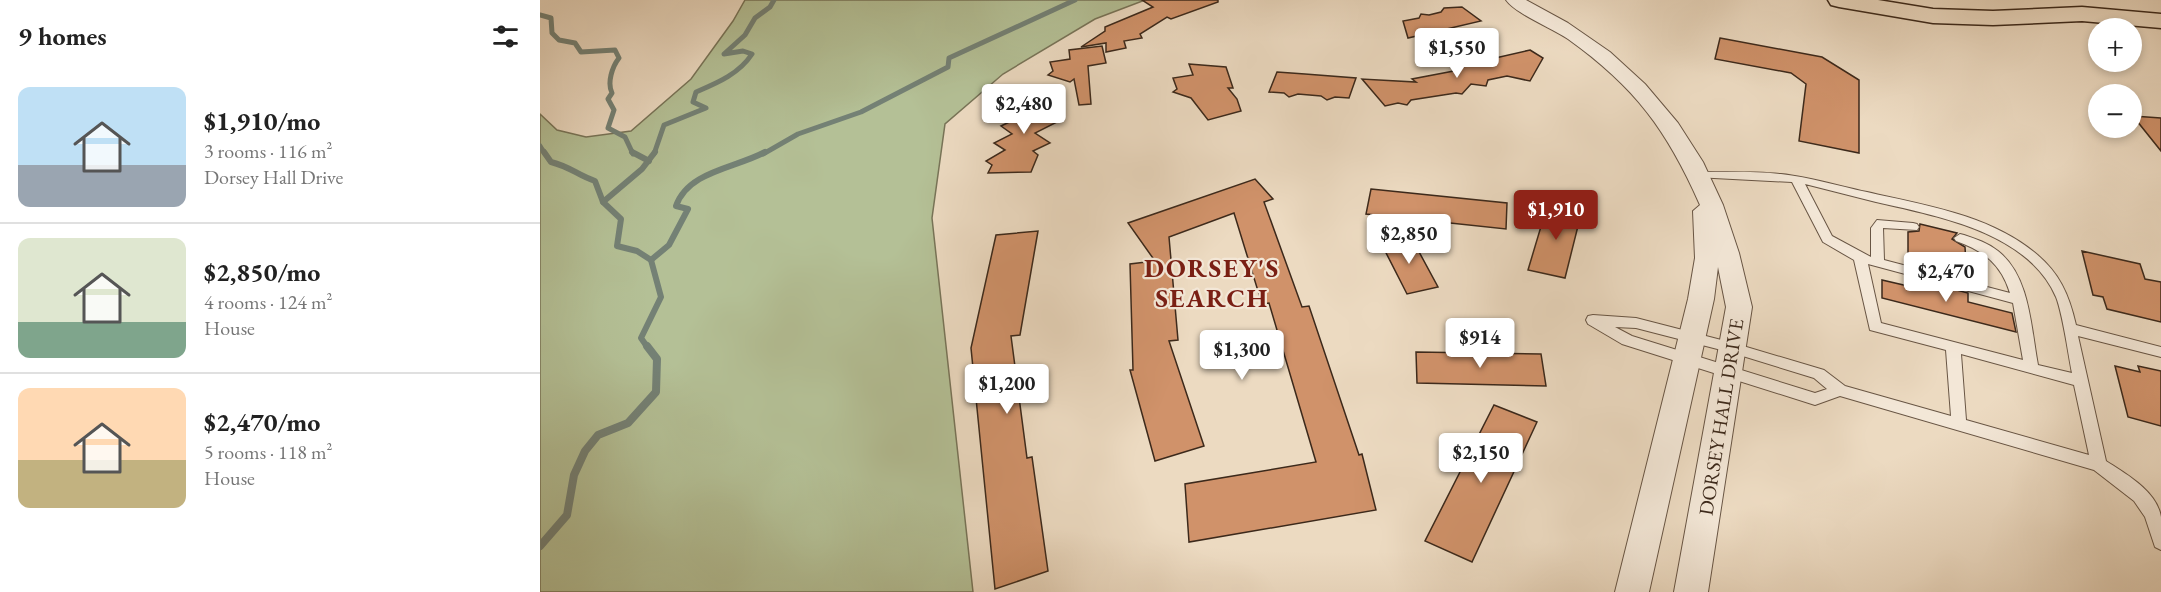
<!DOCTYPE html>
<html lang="en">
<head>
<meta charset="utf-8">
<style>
  :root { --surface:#fff; --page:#f2f2f2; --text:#222; --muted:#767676; --line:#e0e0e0; --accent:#8f2418 }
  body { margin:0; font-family:"EB Garamond",serif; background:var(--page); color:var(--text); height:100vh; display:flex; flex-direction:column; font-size:22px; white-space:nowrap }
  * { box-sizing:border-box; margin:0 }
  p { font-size:20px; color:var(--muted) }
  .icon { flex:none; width:33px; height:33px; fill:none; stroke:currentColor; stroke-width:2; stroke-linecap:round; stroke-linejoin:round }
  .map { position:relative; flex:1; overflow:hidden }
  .panel { display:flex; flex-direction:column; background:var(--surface); width:540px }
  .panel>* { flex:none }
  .buttons { position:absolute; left:1548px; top:18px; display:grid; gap:12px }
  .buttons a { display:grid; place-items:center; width:54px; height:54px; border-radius:50%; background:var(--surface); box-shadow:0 3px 9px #0003; font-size:30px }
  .price { position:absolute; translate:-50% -51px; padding:0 14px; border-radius:6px; background:#fff; color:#222; font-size:20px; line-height:39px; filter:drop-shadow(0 2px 3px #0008) }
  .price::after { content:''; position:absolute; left:50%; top:36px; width:18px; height:14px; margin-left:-9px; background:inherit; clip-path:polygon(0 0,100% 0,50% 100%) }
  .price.active { background:var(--accent); color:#fff }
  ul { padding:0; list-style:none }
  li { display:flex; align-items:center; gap:18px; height:150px; padding:0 18px }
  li+li { border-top:2px solid var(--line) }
  li span { display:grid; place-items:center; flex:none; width:168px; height:120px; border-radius:12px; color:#555 }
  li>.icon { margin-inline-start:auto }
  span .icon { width:72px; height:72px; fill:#fffc; stroke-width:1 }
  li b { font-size:26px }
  h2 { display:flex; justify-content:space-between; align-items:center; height:72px; padding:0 18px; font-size:26px }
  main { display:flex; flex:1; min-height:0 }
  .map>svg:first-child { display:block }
</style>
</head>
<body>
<main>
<section class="panel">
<h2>9 homes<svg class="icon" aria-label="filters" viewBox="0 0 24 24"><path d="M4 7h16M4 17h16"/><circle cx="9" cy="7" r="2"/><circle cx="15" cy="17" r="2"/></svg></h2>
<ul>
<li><span style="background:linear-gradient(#bfe0f5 65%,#9aa5b1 0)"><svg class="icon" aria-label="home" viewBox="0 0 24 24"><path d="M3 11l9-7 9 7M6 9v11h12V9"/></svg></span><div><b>$1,910/mo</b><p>3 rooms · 116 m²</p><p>Dorsey Hall Drive</p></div></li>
<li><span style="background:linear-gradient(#dfe7d0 70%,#7fa58c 0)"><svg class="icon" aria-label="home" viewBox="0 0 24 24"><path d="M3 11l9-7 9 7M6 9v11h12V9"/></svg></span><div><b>$2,850/mo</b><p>4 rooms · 124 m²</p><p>House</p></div></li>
<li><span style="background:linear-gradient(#ffd9b3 60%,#c2b280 0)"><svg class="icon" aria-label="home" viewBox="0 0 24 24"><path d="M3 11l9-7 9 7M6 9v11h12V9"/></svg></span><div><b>$2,470/mo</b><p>5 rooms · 118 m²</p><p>House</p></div></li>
</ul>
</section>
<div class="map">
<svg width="1621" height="592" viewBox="0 0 1621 592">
  <rect width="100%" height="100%" fill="#ecdac1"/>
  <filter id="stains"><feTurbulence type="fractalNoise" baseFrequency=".00333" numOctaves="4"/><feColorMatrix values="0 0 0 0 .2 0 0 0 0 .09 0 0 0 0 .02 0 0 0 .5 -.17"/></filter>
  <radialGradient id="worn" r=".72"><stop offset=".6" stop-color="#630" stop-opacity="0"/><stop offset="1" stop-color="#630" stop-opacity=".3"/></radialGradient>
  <polygon fill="#b4c096" stroke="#787458" stroke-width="1.5" points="205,0 605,0 555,19 463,74 405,124 392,218 433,592 0,592 0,114 17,130 46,137 91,131 151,79 193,21"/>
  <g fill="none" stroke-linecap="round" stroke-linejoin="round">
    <g stroke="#748175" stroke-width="5">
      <path d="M0 15 11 18 12 33 19 40 35 43 41 52 75 50 79 58C72 67 67 83 72 93L68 99 74 110 68 128 85 137 93 154"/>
      <polyline points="0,146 5,154"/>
      <path d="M114 154 124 125 166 108 153 102 156 92C177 83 199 74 212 54L203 51 184 54 205 35 215 18 230 7 234 0"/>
      <polyline points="223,154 258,134 321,112 408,67 409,58 535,0"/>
    </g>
    <g stroke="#748175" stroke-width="6">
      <path d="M4 152 11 162C31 167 37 175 55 181L63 202"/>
      <polyline points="92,152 109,161"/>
      <path d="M111 260 129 245 148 209 136 206C148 171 196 168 225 152"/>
      <polyline points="108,348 101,338 121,297 111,260 97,251 77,246 81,219 63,202 102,169 115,152"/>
    </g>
    <polyline stroke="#748175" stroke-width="8" points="0,546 27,515 34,475 45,451 58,435 88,423 116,392 117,359 107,346"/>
  </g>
  <g fill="#d0926a" stroke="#3c291b" stroke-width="1.5">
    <polygon points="602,0 678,0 678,2 631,19 627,17 600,34 602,38 584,41 586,48 566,52 566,43 541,47 565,31 565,27 613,7"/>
    <polygon points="922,7 941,21 868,38 863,21 879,18 881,14 889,15 901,12 904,8"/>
    <polygon points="1180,38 1282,57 1319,80 1319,153 1259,141 1266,84 1251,73 1175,59"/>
    <polygon points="562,46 566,63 548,66 551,104 539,105 534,79 530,82 508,75 513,71 510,62 530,59 529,50"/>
    <polygon points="990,50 1003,58 990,81 967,76 948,80 946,86 931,84 922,94 916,93 871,100 867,105 858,103 845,106 822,79 876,82 872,79 919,70 916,67"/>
    <polygon points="649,64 686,67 693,88 688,88 697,99 701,111 668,120 651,98 633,92 637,89 633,78 653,75"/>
    <polygon points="737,72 765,74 816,78 809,98 795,97 787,100 781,96 758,94 749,97 744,93 729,92"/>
    <polygon points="520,96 513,112 506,116 517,122 495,133 510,143 493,151 498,155 491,172 448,173 452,165 446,161 465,150 454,143 472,134 461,126 480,117 474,112 480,97"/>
    <polygon points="1593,116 1621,118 1621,151"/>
    <polygon points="715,179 733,199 724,202 762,307 769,306 819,455 822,454 836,510 649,542 645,484 776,462 729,303 722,304 694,213 629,237 638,340 629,341 664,446 615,461 590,370 593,370 590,264 615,261 588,223"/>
    <polygon points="831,189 967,203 966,229 826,214"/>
    <polygon points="1008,203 1042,210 1025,278 988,270"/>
    <polygon points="1380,224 1417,233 1412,239 1425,247 1427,279 1368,264 1368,232 1379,231"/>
    <polygon points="498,231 480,335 471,336 487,458 492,457 508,571 455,589 431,348 456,235"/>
    <polygon points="871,237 898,287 867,294 841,243"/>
    <polygon points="1542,251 1600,264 1605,279 1621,282 1621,322 1567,309 1563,297 1553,295"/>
    <polygon points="1368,277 1428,293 1428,302 1472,313 1476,332 1342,298 1342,280 1368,286"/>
    <polygon points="876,352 1001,354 1006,386 877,383"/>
    <polygon points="1575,366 1600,372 1598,366 1621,371 1621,426 1588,417"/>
    <polygon points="954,405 997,422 932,562 885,541"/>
  </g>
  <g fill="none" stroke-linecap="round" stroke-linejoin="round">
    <defs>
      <path id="lane" d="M1159 172C1186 172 1214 171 1241 174 1270 177 1298 186 1327 192 1383 205 1447 214 1494 252 1519 272 1529 294 1536 325L1621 347V357L1538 336 1566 461C1586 474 1617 491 1621 517 1621 527 1621 539 1621 550L1615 547 1605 517 1594 501 1554 470 1300 396 1275 405 1082 344 1048 324 1046 320 1048 316 1053 315 1096 318 1193 343 1284 370 1305 386 1411 416 1406 350 1330 330 1314 260 1283 242 1252 182 1155 177 1153 175ZM1265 184C1289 190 1312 196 1336 202 1397 216 1488 232 1516 297 1523 315 1528 353 1532 373L1498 365C1491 328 1490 276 1458 251 1448 243 1436 239 1424 235L1420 234 1414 238 1416 241C1444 251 1461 264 1470 293L1344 260 1343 228 1377 230 1379 227 1377 224 1373 223 1337 220 1331 228V257L1292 236ZM1328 264 1473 303 1483 360 1341 323ZM1075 327 1096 328 1193 353 1274 378 1287 389 1275 393 1092 336ZM1421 354 1534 385 1549 455 1426 420Z"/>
      <path id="street" d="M966 0H986L1028 23 1070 52 1105 84 1138 123 1163 162 1183 205 1199 253 1212 307 1168 592H1134L1186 307 1178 267 1174 299 1109 592H1075L1148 299 1155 258 1153 211 1160 205C1127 130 1095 87 1028 39 1012 28 976 14 966 0Z"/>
      <polygon id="highway" points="1288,0 1338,0 1393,9 1453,11 1542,7 1621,14 1621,28 1542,21 1453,25 1393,23 1299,7 1291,5"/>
    </defs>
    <use href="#lane" stroke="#685544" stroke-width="2"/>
    <use href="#street" stroke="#685544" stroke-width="2"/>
    <use href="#highway" stroke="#3c291b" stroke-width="3"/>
    <use href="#lane" fill="#f3e7d7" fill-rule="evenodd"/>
    <use href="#street" fill="#f3e7d7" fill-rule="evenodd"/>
    <use href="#highway" fill="#ecdac1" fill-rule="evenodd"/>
  </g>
  <g text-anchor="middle" stroke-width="4.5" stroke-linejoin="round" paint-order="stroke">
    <g font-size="20" fill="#3c291b" stroke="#f3e7d7">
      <text transform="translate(1181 417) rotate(-81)" y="7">DORSEY HALL DRIVE</text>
    </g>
    <g font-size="26" font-weight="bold" letter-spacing="1.5" fill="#7a1f14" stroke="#f3e7d7">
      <text x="672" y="277">DORSEY'S<tspan x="672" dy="30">SEARCH</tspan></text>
    </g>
  </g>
  <rect width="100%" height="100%" filter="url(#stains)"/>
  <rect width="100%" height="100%" fill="url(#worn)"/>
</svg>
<div class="buttons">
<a>+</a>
<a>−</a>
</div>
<b class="price" style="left:917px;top:79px">$1,550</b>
<b class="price" style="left:484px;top:135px">$2,480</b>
<b class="price active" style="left:1016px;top:241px">$1,910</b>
<b class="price" style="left:869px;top:265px">$2,850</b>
<b class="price" style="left:1406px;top:303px">$2,470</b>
<b class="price" style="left:940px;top:369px">$914</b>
<b class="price" style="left:702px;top:381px">$1,300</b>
<b class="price" style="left:467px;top:415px">$1,200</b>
<b class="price" style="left:941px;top:484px">$2,150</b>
</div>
</main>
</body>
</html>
